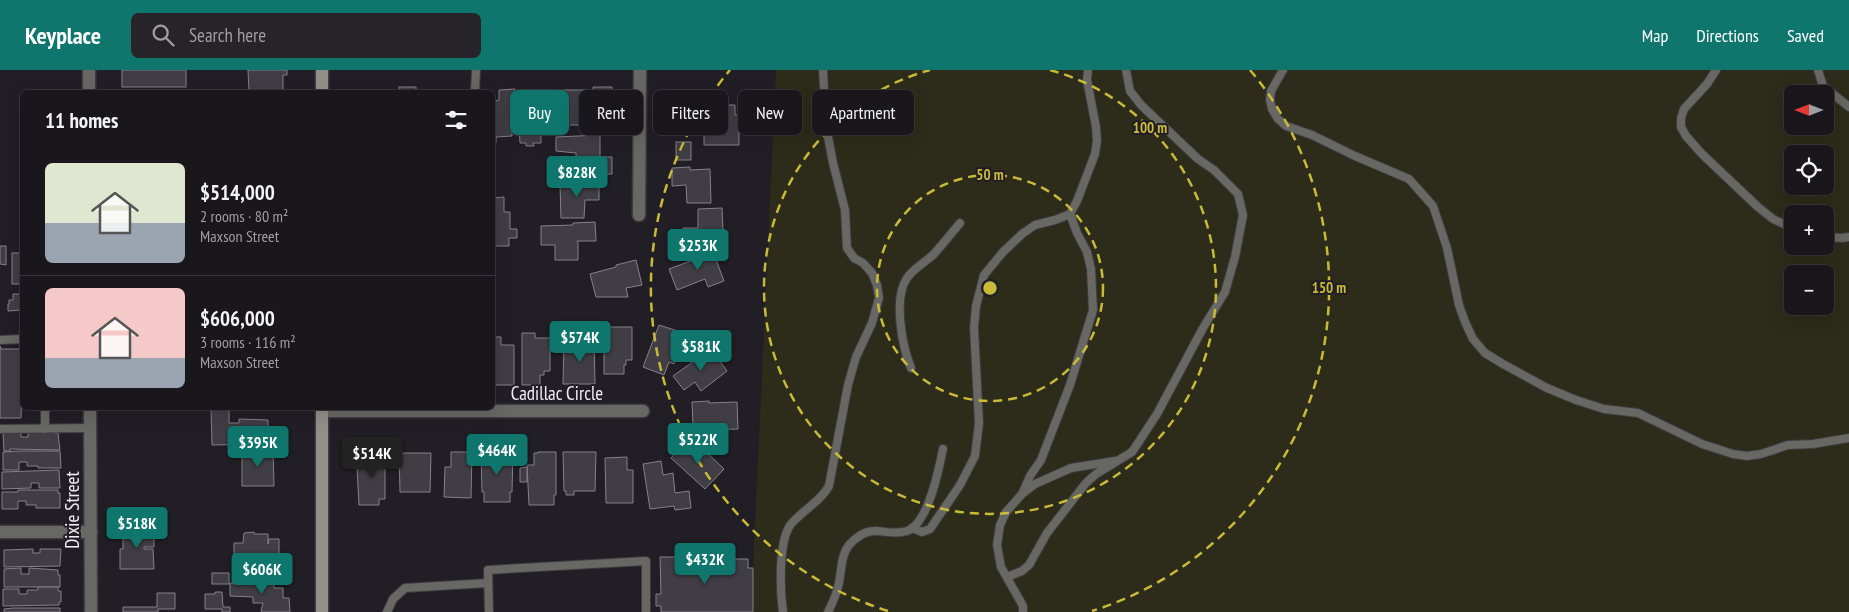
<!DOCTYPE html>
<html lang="en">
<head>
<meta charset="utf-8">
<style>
  :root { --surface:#19161c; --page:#262329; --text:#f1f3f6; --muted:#9f9fa3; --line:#37353b; --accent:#0f766e }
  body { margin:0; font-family:"PT Sans Narrow",sans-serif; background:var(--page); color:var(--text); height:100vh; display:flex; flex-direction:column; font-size:19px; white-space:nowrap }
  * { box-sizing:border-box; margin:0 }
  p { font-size:16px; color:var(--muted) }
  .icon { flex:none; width:28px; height:28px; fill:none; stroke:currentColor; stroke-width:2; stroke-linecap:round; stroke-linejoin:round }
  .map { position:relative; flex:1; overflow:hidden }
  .panel { position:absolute; left:20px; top:20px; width:475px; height:320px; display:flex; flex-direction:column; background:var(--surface); border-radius:8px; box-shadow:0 5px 20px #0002,0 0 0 1px var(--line) }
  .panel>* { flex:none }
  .banner { position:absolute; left:510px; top:20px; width:475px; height:45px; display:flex; gap:10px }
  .needle { width:32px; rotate:270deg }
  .buttons { position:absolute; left:1784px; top:15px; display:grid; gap:10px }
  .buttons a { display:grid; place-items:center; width:50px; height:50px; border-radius:8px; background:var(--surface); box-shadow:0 5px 20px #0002,0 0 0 1px var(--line); font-size:25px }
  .price { position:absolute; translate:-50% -42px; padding:0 11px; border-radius:5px; background:var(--accent); color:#fff; font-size:16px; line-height:32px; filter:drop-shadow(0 1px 2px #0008) }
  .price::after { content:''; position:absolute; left:50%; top:30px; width:15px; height:11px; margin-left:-8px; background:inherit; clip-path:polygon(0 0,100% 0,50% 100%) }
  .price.active { background:#222; color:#fff }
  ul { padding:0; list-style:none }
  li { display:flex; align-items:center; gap:15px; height:125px; padding:0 25px }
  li+li { border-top:1px solid var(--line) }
  li span { display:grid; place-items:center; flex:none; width:140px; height:100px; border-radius:8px; color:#555 }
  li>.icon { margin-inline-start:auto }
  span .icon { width:60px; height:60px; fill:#fffc; stroke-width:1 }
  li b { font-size:21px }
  h2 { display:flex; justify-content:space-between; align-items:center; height:60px; padding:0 25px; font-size:21px }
  .tag { padding:0 18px; border-radius:8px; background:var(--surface); box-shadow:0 5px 20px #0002,0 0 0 1px var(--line); font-size:18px; line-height:45px }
  .tag.active { background:var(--accent); color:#fff }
  header { display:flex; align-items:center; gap:30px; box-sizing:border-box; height:70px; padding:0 25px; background:var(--accent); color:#fff }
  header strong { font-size:24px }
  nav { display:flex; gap:28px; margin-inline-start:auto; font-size:18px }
  .search { width:350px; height:45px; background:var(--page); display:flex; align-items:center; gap:12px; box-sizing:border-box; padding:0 18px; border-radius:8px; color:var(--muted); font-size:19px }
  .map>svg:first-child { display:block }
</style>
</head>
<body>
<header>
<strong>Keyplace</strong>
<div class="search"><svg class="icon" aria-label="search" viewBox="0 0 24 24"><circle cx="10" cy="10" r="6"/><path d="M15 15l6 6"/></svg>Search here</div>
<nav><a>Map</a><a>Directions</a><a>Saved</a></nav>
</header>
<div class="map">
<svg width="1849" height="542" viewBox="0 0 1849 542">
  <rect width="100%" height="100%" fill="#211e25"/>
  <path fill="#2d2b19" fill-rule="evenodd" d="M776 0H1849V542H751ZM1792 24H1825V56H1792ZM1792 84H1825V116H1792ZM1792 144H1825V176H1792ZM1792 204H1825V236H1792Z"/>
  <g fill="#403d44" stroke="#85818a">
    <rect x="122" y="0" width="64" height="17"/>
    <polygon points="248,0 287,0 287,5 283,5 283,22 249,22"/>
    <rect x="399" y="17" width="17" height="5"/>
    <polygon points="593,17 612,17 611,36 598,36 597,55 563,55 563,20 590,20 590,25 593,25"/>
    <polygon points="515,19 516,35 512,35 512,66 496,67 496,73 492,73 492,32 499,30 499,20"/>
    <polygon points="534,25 550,25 551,57 541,57 541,73 533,73 534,76 526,76 526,73 520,73 518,39 534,39"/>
    <polygon points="704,35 735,35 735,45 739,45 739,75 704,75"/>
    <polygon points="600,65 600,87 612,87 612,104 594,104 594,101 576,101 576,83 556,81 556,67"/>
    <rect x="676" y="72" width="15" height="18"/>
    <polygon points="690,97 690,100 710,99 711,133 687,133 686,115 672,116 672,98"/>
    <polygon points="599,111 599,130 585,130 584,148 561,148 560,114 580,114 580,112"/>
    <polygon points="504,127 504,142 510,142 510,159 517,159 517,168 509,168 509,176 492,176 492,128"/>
    <polygon points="722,138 723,161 727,161 727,172 704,174 704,176 683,176 683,158 698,158 698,139"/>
    <polygon points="595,152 596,171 577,171 578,173 578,190 555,190 555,175 541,175 541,156 573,155 573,153"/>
    <polygon points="0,176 6,176 6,195 0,194"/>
    <polygon points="712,179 724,211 708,217 705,209 677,220 669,199 701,187 700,184"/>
    <rect x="12" y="183" width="10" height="31"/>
    <polygon points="636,190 642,215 626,218 628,227 596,227 590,204 616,197 616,195"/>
    <polygon points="13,224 22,224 22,240 8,241 8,234 9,234 9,230 13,230"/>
    <polygon points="659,255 684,263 674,294 669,292 664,305 643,297"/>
    <polygon points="604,257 632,257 632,290 626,290 626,295 624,295 624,304 604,304"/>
    <polygon points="522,263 535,263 535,268 553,268 553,276 550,277 550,301 544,301 544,305 540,305 540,315 522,315"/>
    <polygon points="492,267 501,267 501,275 514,275 514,315 492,315"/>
    <polygon points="584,267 594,267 595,314 563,314 564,274 584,274"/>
    <polygon points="0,276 1,279 20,279 20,313 22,313 21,348 0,348"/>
    <polygon points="711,279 727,301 701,321 695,312 684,320 673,306"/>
    <polygon points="709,331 709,333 737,332 738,359 705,360 705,354 693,354 692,332"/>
    <polygon points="211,338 229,338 229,353 239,353 239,349 268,350 268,374 212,375"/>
    <polygon points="11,361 21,361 21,367 28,367 28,361 54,361 54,363 58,363 60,380 10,379 10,381 4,381 3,363 11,363"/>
    <polygon points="683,375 690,382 693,379 696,382 701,377 724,399 705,419 671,388"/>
    <polygon points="242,379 273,379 274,416 242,416"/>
    <polygon points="20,381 60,381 61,398 38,398 38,396 27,396 27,392 19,392 19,400 3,400 3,382"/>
    <polygon points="481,381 513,382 512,422 510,422 510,432 484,432 484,422 482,422"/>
    <polygon points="367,382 385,382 385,429 379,429 379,435 359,435 357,397 363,397 363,393 367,393"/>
    <polygon points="451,382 472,382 471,428 444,427 445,397 451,397"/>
    <polygon points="538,382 556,382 556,425 554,425 554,435 529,435 527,395 534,395 534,383 538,383"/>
    <polygon points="563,382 596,382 595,421 574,421 574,425 566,425 566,421 564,421"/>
    <polygon points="399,383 431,383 430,422 400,422"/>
    <polygon points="627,387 627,400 633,400 633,433 606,433 605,388"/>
    <polygon points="661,391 663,405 673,403 675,423 689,421 691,438 675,440 674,436 650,439 643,394"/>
    <polygon points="527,397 527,412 520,412 520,398"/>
    <polygon points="59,400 60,418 39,418 39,413 31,413 31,418 2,419 2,402"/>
    <polygon points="18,420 58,420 58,423 60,423 60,438 36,438 36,435 26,435 26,431 18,431 18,439 2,439 2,422 18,422"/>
    <polygon points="123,459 154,459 154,477 144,477 144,479 153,479 154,499 120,499 120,479 123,479"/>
    <polygon points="254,462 254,464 268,464 268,474 269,469 279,469 279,490 243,491 243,487 234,487 234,473 243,473 244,463"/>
    <polygon points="33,479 33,483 40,483 40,479 61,479 60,496 4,497 4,480"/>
    <polygon points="699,484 704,484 704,489 748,489 748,498 753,498 753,542 661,542 661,536 656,536 656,524 661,524 660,487 695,487 695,490 699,490"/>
    <polygon points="21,498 21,504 29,504 29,498 58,500 58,505 60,505 60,517 4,517 4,499"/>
    <rect x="212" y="503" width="17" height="11"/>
    <polygon points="240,509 252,509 254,513 274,512 274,518 283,518 283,528 289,528 290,542 263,542 261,541 263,533 253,533 253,527 230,526 230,513 238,513"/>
    <polygon points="38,517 58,517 58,521 61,521 61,532 59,532 59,535 3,536 3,519 19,519 19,524 27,524 27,520 38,520"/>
    <polygon points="215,522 222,522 223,537 230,537 230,542 222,542 222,539 205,539 205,524 215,524"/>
    <polygon points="157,523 175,523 175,539 158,539 158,542 123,542 123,537 157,537"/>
    <polygon points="13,538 60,538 60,542 4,542 4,539"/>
  </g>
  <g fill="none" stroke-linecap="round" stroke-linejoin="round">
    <defs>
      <g id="lane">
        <polyline points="1283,0 1271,21 1270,30 1272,39 1278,49 1286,56 1312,65 1355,86 1409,109 1433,136 1447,178 1459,235 1465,252 1473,269 1485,283 1503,294 1547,318 1576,330 1604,339 1638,343 1702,374 1733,384 1747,386 1761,384 1788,375 1813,374 1849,368"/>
        <polyline points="1716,0 1707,14 1684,39 1681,48 1681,57 1686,66 1702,84 1758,137 1773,149 1792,158"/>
        <polyline points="1818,0 1823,16 1849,37"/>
        <polyline points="475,22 476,0"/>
        <polyline points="1825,167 1842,168 1849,167"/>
        <polyline points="0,270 22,269"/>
        <path d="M911 298C902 276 893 228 907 208 914 198 924 193 933 185 942 175 951 164 960 153"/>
        <polyline points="0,359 90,358"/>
        <polyline points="45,359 45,338"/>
        <polyline points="1023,423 1035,414 1071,398 1115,391"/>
        <polyline points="912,458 922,462 930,459 960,415 975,386 979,353 974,258 976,236 984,205 1003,182 1022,164 1035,155 1055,150 1070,144 1077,131 1095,84 1097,71 1096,57 1087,10 1088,0"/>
        <polyline points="1007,507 1022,501 1029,495 1047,463 1086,413 1096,404 1132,382 1140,370 1157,344 1203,258 1225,222 1235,187 1243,145 1238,124 1214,100 1198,89 1141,35 1130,21 1126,0"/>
        <polyline points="387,542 393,529 405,518 488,513"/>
        <polyline points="489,542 488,500 646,491 646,542"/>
        <path d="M783 542C780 521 778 471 791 454 803 440 820 432 829 416L848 315 856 287 872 253 879 228 877 215 872 203 863 193 854 188 847 178 845 140 833 93 826 56 823 0"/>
        <path d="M828 542C832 534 836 526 838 517 842 503 840 485 850 474 872 450 886 468 907 461 928 454 939 399 943 379"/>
        <polyline points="1023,542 1023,536 1001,497 997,475 1000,455 1006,442 1022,424 1030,406 1041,390 1070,315 1093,240 1091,199 1087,182 1077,163 1070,144"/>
      </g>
      <g id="street">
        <polyline points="89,0 89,22"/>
        <polyline points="639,145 640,0"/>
        <polyline points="90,338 91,542"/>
        <polyline points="322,341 643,341"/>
        <polyline points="0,462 91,462"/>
      </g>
      <g id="secondary">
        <polyline points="322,22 322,0"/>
        <polyline points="322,542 322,338"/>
      </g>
    </defs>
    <use href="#lane" stroke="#3e3b42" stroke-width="10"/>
    <use href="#street" stroke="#3e3b42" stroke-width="15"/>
    <use href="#secondary" stroke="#3e3b42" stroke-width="15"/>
    <use href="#lane" stroke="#676763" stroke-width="8"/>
    <use href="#street" stroke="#676763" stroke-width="12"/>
    <use href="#secondary" stroke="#908f88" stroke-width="12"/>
  </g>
  <g fill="none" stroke="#caba3a" stroke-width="2.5" stroke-dasharray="9 6">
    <circle cx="990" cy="218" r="113"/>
    <path d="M1050 0A226 226 0 1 1 930 0"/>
    <path d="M888 541A339 339 0 0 1 730 0M1250 0A339 339 0 0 1 1092 541"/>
  </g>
  <g text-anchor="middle" stroke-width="4" stroke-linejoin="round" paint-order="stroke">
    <g font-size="19" fill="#f0eef3" stroke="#211e25">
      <text x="557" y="330">Cadillac Circle</text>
      <text transform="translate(72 440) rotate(-90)" y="7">Dixie Street</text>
    </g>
  </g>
  <circle cx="990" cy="218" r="8" fill="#caba3a" stroke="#211e25" stroke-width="2.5"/>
  <g font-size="15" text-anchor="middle" font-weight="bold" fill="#caba3a" stroke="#211e25" stroke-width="4" stroke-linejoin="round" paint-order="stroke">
    <text x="1150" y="63">100 m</text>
    <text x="990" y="110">50 m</text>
    <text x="1329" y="223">150 m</text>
  </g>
</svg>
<div class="buttons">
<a><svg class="needle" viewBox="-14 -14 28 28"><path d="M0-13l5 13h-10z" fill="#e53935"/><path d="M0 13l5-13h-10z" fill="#9f9fa3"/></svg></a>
<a><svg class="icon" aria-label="locate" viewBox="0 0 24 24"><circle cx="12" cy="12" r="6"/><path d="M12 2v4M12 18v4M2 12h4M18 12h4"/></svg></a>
<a>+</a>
<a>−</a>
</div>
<b class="price" style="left:577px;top:128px">$828K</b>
<b class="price" style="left:698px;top:201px">$253K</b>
<b class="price" style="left:580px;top:293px">$574K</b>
<b class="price" style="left:701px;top:302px">$581K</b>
<b class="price" style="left:698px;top:395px">$522K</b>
<b class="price" style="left:258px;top:398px">$395K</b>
<b class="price" style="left:497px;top:406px">$464K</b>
<b class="price active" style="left:372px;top:409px">$514K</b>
<b class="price" style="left:137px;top:479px">$518K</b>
<b class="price" style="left:705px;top:515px">$432K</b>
<b class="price" style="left:262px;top:525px">$606K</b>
<div class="banner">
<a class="tag active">Buy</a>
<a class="tag">Rent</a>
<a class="tag">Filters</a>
<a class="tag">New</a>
<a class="tag">Apartment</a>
</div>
<section class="panel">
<h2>11 homes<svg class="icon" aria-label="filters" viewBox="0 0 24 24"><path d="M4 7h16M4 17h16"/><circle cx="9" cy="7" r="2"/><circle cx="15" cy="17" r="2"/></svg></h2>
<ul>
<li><span style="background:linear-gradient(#dfe7d0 60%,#9aa5b1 0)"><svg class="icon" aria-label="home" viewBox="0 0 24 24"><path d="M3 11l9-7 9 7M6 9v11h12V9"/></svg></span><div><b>$514,000</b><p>2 rooms · 80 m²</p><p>Maxson Street</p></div></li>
<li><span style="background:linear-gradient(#f6c9c9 70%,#9aa5b1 0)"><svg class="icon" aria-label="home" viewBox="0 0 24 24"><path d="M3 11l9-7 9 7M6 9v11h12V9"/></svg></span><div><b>$606,000</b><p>3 rooms · 116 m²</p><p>Maxson Street</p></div></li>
</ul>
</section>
</div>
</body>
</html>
